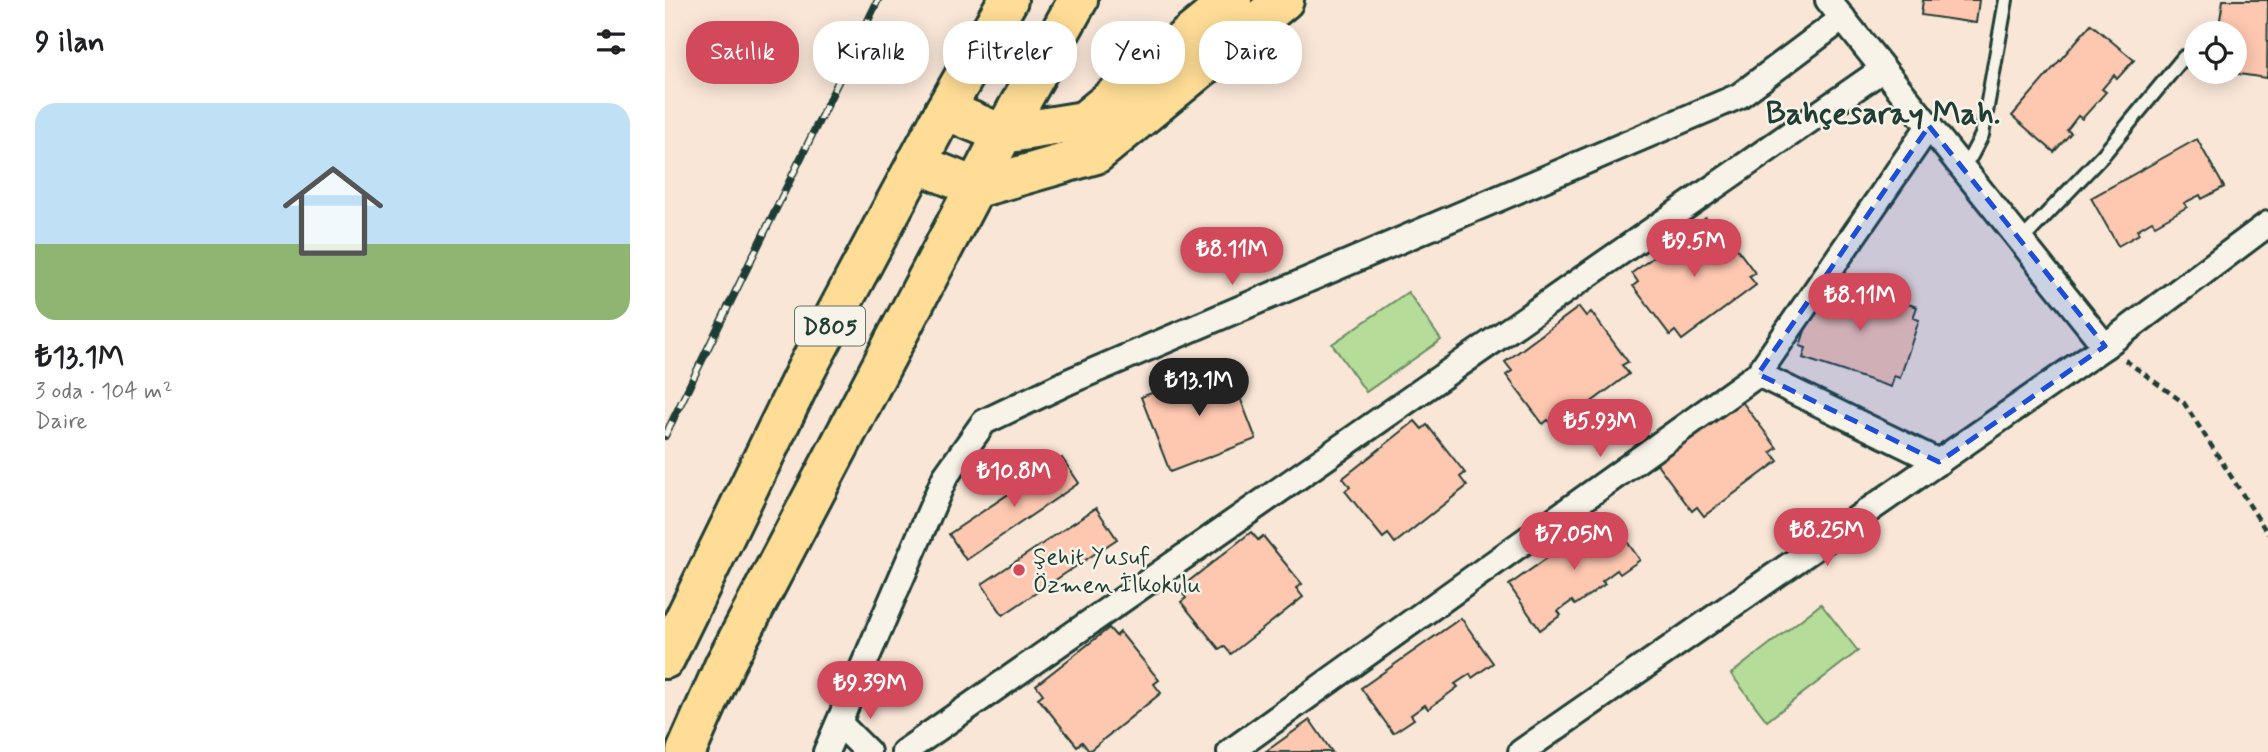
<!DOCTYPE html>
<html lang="tr">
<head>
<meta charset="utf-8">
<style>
  :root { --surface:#fff; --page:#f2f2f2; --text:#202124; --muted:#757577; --line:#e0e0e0; --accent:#d1495b }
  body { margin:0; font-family:Mynerve,sans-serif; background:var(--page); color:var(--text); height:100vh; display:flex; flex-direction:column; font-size:26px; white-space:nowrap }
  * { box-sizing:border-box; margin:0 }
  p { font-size:23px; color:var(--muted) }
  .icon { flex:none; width:38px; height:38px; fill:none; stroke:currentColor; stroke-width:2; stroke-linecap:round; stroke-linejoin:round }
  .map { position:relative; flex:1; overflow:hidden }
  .drawer { display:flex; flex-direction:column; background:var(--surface); width:665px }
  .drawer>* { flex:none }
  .top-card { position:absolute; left:21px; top:21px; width:665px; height:63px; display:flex; gap:14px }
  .controls { position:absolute; left:1519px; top:21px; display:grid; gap:14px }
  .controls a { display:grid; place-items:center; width:63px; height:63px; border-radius:50%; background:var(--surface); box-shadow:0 4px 18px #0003; font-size:35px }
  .price { position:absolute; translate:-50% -60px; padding:0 16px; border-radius:24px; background:var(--accent); color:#fff; font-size:23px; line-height:46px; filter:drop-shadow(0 2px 4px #0008) }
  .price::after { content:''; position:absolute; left:50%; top:42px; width:21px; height:16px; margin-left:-10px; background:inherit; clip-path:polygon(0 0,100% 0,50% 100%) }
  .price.active { background:#222; color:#fff }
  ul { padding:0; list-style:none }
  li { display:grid; align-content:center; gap:14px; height:371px; padding:0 35px }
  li+li { border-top:2px solid var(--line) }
  li span { display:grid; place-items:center; height:217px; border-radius:21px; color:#555 }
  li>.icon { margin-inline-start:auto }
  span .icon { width:126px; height:126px; fill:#fffc; stroke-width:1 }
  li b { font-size:30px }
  h2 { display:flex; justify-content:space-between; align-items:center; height:84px; padding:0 35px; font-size:30px }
  .tag { padding:0 24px; border-radius:28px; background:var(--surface); box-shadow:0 4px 18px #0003; font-size:24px; line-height:63px }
  .tag.active { background:var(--accent); color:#fff }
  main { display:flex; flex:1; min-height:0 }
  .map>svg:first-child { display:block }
</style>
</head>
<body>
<main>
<section class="drawer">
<h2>9 ilan<svg class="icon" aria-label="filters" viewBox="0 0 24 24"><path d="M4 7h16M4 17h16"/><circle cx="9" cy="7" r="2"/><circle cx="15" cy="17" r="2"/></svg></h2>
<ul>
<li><span style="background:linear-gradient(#bfe0f5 65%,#8fb573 0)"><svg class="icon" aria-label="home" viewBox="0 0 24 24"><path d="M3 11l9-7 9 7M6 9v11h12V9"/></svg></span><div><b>₺13.1M</b><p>3 oda · 104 m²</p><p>Daire</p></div></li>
</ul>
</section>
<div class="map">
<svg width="1603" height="752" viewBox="0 0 1603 752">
  <rect width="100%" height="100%" fill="#f9e6d7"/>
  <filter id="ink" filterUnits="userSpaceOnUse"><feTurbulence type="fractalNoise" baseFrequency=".0143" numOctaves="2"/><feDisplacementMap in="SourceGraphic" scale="14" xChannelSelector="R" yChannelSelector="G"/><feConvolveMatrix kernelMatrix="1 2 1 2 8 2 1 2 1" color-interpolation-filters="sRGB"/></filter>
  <g filter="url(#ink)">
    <g fill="#b5dc98" stroke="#6a8c66" stroke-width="2">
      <polygon points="743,292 776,340 701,392 667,344"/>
      <polygon points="1156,604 1193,651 1102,721 1066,674"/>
    </g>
    <g fill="#fec7b0" stroke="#1f3d34" stroke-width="2">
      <polygon points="1258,0 1314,0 1311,23 1256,15"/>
      <polygon points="1558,0 1603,0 1602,78 1560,72 1570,72 1570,33 1553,33"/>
      <polygon points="1426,24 1469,60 1452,79 1449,75 1437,89 1441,92 1417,119 1413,116 1402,130 1406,133 1389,152 1347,116"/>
      <polygon points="1532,139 1559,187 1537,199 1535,195 1519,203 1522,207 1490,225 1487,221 1472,230 1474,234 1453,246 1426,198"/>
      <polygon points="1041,218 1048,227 1053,223 1090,273 1084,276 1091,285 1017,340 1010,331 1005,335 968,286 973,282 967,273"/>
      <polygon points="1164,279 1252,307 1248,318 1254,320 1235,378 1229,376 1226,387 1138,358 1141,348 1135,346 1154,288"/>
      <polygon points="914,307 921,316 926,312 963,362 957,365 964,374 890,429 883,420 878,424 841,375 847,371 840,362"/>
      <polygon points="562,364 591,439 505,472 476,397"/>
      <polygon points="1075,399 1112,448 1106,452 1113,461 1039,516 1032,507 1027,511 990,461"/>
      <polygon points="750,421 757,429 762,425 800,473 795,477 802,486 730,543 723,534 718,538 680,491 685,487 678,478"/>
      <polygon points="397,458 414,483 301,560 284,534"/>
      <polygon points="431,508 452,539 338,615 317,584"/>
      <polygon points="943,515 975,560 955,574 952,570 937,581 940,584 910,605 907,601 893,611 896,615 875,630 844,585"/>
      <polygon points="586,532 593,540 598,536 637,584 631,588 638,597 566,654 559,646 554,649 516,602 521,598 514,589"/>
      <polygon points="796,618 828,663 807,678 805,674 790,684 793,687 763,709 760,705 746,715 749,719 728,733 696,688"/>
      <polygon points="444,628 451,636 455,632 494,680 489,684 496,693 424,751 417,742 412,746 373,698 378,694 371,685"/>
      <polygon points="645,720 667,752 600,752"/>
    </g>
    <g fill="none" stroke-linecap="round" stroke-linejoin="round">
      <defs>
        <g id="service">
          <polyline points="1296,165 1306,156 1317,135 1341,0"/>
          <polyline points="1356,241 1438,155 1519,57"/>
        </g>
        <g id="minor">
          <polyline points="1163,0 1440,346"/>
          <polyline points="1093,374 1274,462"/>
          <polyline points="174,723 203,752"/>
          <polyline points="161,752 280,477 319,422 405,381 1074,96 1178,18"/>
          <polyline points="239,752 1218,69"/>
          <polyline points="565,752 1093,374 1264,126"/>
          <polyline points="856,752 1440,346 1603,224"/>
        </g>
        <g id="primary">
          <polyline points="280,110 338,134 419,121 567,0"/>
          <polyline points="251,163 312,188 431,154 619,0"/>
        </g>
        <g id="trunk">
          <polyline points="0,659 141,370 280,110 343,0"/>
          <polyline points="21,752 60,664 338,134 413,0"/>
        </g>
      </defs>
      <use href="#service" stroke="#1f3d34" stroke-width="18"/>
      <use href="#minor" stroke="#1f3d34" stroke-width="30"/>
      <use href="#primary" stroke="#1f3d34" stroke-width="44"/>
      <use href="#trunk" stroke="#1f3d34" stroke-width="44"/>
      <polyline stroke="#1f3d34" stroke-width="4.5" stroke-dasharray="7 5" stroke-linecap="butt" points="1460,360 1519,403 1603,534"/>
      <use href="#service" stroke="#f7f3e8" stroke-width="12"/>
      <use href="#minor" stroke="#f7f3e8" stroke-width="24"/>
      <use href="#primary" stroke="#ffdd96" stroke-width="38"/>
      <use href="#trunk" stroke="#ffdd96" stroke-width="38"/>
      <defs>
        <polyline id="rail" points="0,436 213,0"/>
      </defs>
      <use href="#rail" stroke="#1f3d34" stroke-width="8"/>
      <use href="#rail" stroke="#f7f3e8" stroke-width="5" stroke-dasharray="16" stroke-linecap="butt"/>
    </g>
  </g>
  <path fill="#1d4ed8" fill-opacity="0.2" stroke="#1d4ed8" stroke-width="5" stroke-dasharray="14 9" stroke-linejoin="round" d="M1264 126 1440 346 1274 462 1093 374Z"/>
  <circle fill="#d1495b" stroke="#f7f3e8" stroke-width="2.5" cx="354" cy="570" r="7"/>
  <g text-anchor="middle" stroke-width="5" stroke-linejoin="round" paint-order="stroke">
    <rect fill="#f7f3e8" stroke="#60746a" stroke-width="2" x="130" y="306.5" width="70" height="39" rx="5"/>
    <g font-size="23" font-weight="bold" fill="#1f3d34">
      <text x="165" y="334">D805</text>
    </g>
    <g font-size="24" fill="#1f3d34" stroke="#f7f3e8" text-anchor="start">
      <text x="368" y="564">Şehit Yusuf<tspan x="368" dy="28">Özmen İlkokulu</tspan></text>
    </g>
    <g font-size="32" font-weight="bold" fill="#1f3d34" stroke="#f7f3e8">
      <text x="1218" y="123">Bahçesaray Mah.</text>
    </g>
  </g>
</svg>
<div class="controls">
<a><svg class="icon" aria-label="locate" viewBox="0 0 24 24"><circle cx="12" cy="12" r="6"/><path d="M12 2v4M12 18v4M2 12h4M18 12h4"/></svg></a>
</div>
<b class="price" style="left:1029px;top:279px">₺9.5M</b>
<b class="price" style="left:567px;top:287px">₺8.11M</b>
<b class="price" style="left:1195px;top:333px">₺8.11M</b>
<b class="price active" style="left:534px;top:418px">₺13.1M</b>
<b class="price" style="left:935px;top:459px">₺5.93M</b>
<b class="price" style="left:349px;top:509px">₺10.8M</b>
<b class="price" style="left:1162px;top:568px">₺8.25M</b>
<b class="price" style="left:909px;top:572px">₺7.05M</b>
<b class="price" style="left:205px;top:721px">₺9.39M</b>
<div class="top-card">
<a class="tag active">Satılık</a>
<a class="tag">Kiralık</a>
<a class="tag">Filtreler</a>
<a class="tag">Yeni</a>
<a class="tag">Daire</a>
</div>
</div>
</main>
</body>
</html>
